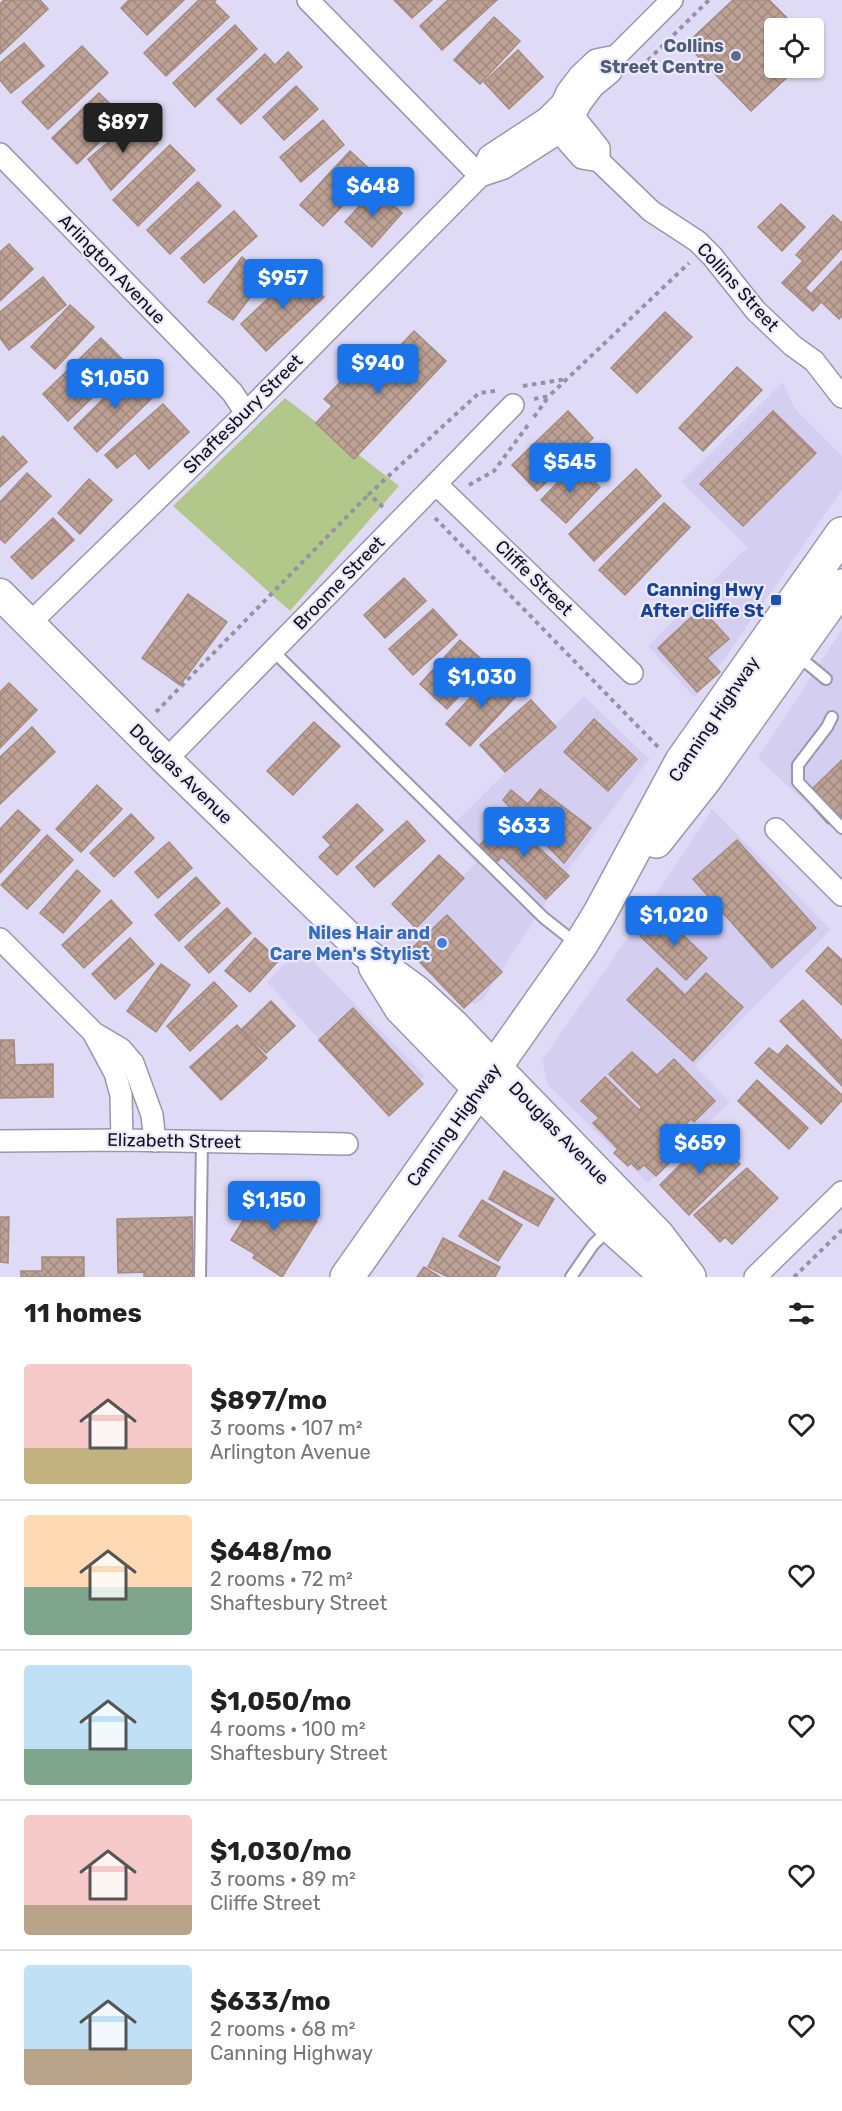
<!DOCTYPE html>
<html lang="en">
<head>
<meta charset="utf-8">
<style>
  :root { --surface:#fff; --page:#f6f6f6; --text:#222; --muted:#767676; --line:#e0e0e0; --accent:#1a73e8 }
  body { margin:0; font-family:Rubik,sans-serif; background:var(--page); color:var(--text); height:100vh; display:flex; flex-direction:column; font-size:22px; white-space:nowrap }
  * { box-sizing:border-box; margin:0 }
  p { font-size:20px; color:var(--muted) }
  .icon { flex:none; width:33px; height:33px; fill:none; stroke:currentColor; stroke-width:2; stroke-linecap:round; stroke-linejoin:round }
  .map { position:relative; height:1277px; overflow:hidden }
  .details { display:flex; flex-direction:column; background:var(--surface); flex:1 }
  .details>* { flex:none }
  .fabs { position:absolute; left:764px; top:18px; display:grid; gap:12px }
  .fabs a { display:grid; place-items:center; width:60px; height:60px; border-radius:6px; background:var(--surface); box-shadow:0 2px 4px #0004; font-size:30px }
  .price { position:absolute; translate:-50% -51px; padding:0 14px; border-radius:6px; background:var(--accent); color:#fff; font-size:20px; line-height:39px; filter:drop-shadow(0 2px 3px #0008) }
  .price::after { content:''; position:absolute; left:50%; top:36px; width:18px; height:14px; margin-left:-9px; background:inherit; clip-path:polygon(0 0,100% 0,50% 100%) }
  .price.selected { background:#222; color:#fff }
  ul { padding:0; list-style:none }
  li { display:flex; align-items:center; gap:18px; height:150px; padding:0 24px }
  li+li { border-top:2px solid var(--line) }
  li span { display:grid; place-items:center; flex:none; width:168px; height:120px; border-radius:6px; color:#555 }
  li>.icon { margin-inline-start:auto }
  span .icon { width:72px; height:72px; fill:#fffc; stroke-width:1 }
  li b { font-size:26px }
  h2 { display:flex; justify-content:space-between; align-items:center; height:72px; padding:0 24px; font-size:26px }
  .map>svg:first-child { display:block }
</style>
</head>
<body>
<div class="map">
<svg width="842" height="1277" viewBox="0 0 842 1277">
  <defs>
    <pattern id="building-cross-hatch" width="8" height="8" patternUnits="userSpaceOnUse" patternTransform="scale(1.5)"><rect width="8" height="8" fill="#bca194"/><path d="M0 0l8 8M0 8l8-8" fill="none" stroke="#a1897f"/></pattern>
  </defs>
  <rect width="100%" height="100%" fill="#dfdbf6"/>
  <g fill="#d4cff1">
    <polygon points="783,382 795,409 842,456 842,490 725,658 695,698 648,646 747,547 681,482"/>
    <polygon points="842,629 842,837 758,758"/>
    <polygon points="584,696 649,759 551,894 482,1001 474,1004 401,937 476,863 446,831"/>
    <polygon points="712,809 831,930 695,1066 730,1102 648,1183 548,1085 542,1060 624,943"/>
    <polygon points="300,948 425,1076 389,1116 267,982"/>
  </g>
  <polygon fill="#b2c78a" points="285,398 399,486 290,611 173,506"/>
  <g fill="url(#building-cross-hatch)" stroke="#a58b7e" stroke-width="1.5">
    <polygon points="4,0 40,0 48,9 0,54 0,4"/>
    <polygon points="129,0 184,0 147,35 121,8"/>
    <polygon points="199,0 216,0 214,2 229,17 166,76 144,53"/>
    <polygon points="394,0 432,0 412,18"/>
    <polygon points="448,0 497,0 442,50 420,26"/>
    <polygon points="733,0 769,0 797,28 774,28 774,68 797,68 751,111 686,44"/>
    <polygon points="494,17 520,41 480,84 454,60"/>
    <polygon points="235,25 257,49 195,107 173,83"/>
    <polygon points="24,43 44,66 11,93 0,80 0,63"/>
    <polygon points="82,46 108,73 48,129 22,102"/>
    <polygon points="518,50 543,77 509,109 484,82"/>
    <polygon points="288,52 302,67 241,124 217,99 265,54 275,65"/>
    <polygon points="296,86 318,109 284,140 263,117"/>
    <polygon points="99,93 124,118 77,164 52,138"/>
    <polygon points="135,120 158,143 111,190 88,159"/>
    <polygon points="323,120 344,145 301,182 280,157"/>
    <polygon points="170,145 195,170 138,226 113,200"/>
    <polygon points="350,151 374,173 323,226 300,205"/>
    <polygon points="198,182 221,206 170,254 147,230"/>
    <polygon points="375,189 402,213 372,247 345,222"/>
    <polygon points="781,204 805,227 782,251 758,227"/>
    <polygon points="234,211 257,236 204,283 181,258"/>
    <polygon points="833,215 842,223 842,248 805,288 821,302 813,311 782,283 803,261 796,255"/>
    <polygon points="9,244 33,269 0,301 0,252"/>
    <polygon points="242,257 266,276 233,320 208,302"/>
    <polygon points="842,261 842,316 839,319 812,293"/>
    <polygon points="299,270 324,297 266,351 241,324"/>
    <polygon points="43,277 66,305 9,350 0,338 0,312"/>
    <polygon points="70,305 94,327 55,369 31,347"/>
    <polygon points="665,312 692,337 637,393 611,368"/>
    <polygon points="414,331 446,361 354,459 316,423 332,406 324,399 353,369 366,382"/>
    <polygon points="101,338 127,364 68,421 43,394"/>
    <polygon points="737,367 762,390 703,451 679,428"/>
    <polygon points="133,369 157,393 97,452 74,428"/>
    <polygon points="163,404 189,432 149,469 135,453 117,468 105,455"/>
    <polygon points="568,411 593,438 537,491 512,465"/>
    <polygon points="773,411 816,453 743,526 700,484"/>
    <polygon points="3,436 27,462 0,487 0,439"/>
    <polygon points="575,464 600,487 566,523 541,500"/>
    <polygon points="636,469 661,496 594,561 569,534"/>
    <polygon points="27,473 51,496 5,543 0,539 0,502"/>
    <polygon points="89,479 112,500 80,534 58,513"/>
    <polygon points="664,503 690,527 625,595 599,570"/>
    <polygon points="53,518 74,540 32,579 11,557"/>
    <polygon points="404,578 426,601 385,638 364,615"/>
    <polygon points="188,594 227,622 180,685 142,658"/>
    <polygon points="701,608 729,639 707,658 720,672 697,692 658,648"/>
    <polygon points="433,609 457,635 413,675 389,649"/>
    <polygon points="460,640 488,665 447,709 420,684"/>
    <polygon points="494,672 518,694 470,746 446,724"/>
    <polygon points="9,683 37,710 0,748 0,692"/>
    <polygon points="531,700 556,727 505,772 480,745"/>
    <polygon points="594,719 637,759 608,791 564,752"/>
    <polygon points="314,722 340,746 293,795 267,771"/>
    <polygon points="32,727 55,752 0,804 0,757"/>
    <polygon points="842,760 842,822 836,816 828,824 814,808 823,800 813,788"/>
    <polygon points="97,785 122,809 81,852 56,829"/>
    <polygon points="540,789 591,828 564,863 503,800 511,790 528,804"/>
    <polygon points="357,804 383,830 337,875 319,857 331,845 323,837"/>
    <polygon points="18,810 40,830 0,873 0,829"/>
    <polygon points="131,814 154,838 114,877 90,853"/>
    <polygon points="506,817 569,876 546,899 502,857 495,864 478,847"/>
    <polygon points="407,821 425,841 374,887 356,867"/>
    <polygon points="47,835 73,860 27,909 1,885"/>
    <polygon points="737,840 816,928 772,968 693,879"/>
    <polygon points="169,842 192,868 158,898 135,872"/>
    <polygon points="439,855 464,878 416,928 392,904"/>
    <polygon points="77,870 100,891 63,933 40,913"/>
    <polygon points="196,877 220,903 179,941 155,915"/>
    <polygon points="111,900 132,923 84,968 62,945"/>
    <polygon points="227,908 251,933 209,973 185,947"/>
    <polygon points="661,914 707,958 686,980 640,936"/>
    <polygon points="447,915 502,972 464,1008 409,951"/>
    <polygon points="130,938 154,964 115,999 92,974"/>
    <polygon points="255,938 279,960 250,992 225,971"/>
    <polygon points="828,947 842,960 842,1005 806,971"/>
    <polygon points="161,964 190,985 156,1032 127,1011"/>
    <polygon points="657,968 685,995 706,973 743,1007 693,1061 627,1000"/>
    <polygon points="214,982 237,1006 190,1051 167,1026"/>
    <polygon points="803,1000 842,1041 842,1086 780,1021"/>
    <polygon points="271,1001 295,1026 266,1053 242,1029"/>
    <polygon points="353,1008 423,1084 389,1116 319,1040"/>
    <polygon points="237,1025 267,1058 221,1100 190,1067"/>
    <polygon points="0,1040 14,1040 15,1065 53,1064 53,1097 0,1098"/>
    <polygon points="787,1045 842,1095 842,1100 821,1124 755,1063 769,1048 778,1055"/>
    <polygon points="632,1052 657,1075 674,1059 715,1101 694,1122 691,1119 669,1140 680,1152 656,1176 644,1165 638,1170 631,1163 628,1166 614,1153 618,1149 593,1123 599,1118 581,1101 605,1077 639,1110 642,1107 609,1074"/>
    <polygon points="757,1080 808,1128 789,1149 738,1101"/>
    <polygon points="710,1135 740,1164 689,1215 660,1185"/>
    <polygon points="747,1168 778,1198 732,1244 725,1237 720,1242 694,1215"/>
    <polygon points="504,1171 554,1199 538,1226 489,1199"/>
    <polygon points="263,1188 317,1221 282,1277 253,1258 255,1254 231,1240"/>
    <polygon points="482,1200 522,1225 498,1261 459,1236"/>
    <polygon points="0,1217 9,1217 8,1263 0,1262"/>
    <polygon points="192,1217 193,1277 144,1277 144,1272 118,1273 117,1219"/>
    <polygon points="443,1238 500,1267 495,1277 448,1277 428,1267"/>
    <polygon points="42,1257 84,1257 84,1277 21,1277 21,1271 42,1271"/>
    <polygon points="424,1267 440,1277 417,1277"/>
  </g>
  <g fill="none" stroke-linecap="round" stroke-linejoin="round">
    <defs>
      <g id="lane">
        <polyline points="273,651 544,918 577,944"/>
        <polyline points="797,655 826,679"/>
        <polyline points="832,717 827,727 798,765 798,782 842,828"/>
        <polyline points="200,1277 202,1142"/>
        <polyline points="571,1277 593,1245 610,1228"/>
      </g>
      <g id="street">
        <polyline points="308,0 480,176"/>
        <polyline points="566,107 599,148 599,161"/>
        <polyline points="547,118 582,158 599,161 651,211 697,241 712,256 756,311 793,346 814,361 842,397"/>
        <polyline points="0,154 232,392 246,413"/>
        <polyline points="480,176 504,168 554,136 574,116 581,103 593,87 611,72 616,56 672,0"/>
        <polyline points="436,484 632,673"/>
        <polyline points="29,624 246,413 480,176 489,156 547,118 562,103 567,92 580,75 596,60 616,56"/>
        <polyline points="166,760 513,405"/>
        <polyline points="776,829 842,895"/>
        <polyline points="0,939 94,1033 121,1049 133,1063 152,1115 155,1141"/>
        <polyline points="94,1034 115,1073 121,1095 122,1140"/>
        <polyline points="0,1141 122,1140 347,1144"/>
        <polyline points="755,1277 842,1192"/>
      </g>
      <g id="secondary">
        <polyline points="0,594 166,760 364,952 417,991 455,1026 495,1068"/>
        <polyline points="374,967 400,1009 480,1091"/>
      </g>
      <g id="primary">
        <polyline points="495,1068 657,1235 689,1277"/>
        <polyline points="480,1091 612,1227 668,1277"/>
      </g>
      <g id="highway">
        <polyline points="656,841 705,779 842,586"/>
        <polyline points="347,1277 580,946 600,913 682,761 842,534"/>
      </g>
    </defs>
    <use href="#lane" stroke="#9a96af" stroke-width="14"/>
    <use href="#street" stroke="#9a96af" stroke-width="24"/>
    <use href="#secondary" stroke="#9a96af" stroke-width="33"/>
    <use href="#primary" stroke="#9a96af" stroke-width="36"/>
    <use href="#highway" stroke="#9a96af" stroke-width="36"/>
    <g stroke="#9591a6" stroke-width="4" stroke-dasharray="4.5 4.5" stroke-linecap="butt">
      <polyline points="635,73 709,0"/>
      <polyline points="523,386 567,379"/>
      <polyline points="534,399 549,396 689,263"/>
      <polyline points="534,417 549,396"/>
      <polyline points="469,485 494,471 528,425"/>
      <polyline points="383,507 369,494 479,393 495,391"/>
      <polyline points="435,518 658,747"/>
      <polyline points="156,712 369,494"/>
      <polyline points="794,1277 842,1230"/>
    </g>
    <use href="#lane" stroke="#fff" stroke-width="10"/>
    <use href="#street" stroke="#fff" stroke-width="21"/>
    <use href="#secondary" stroke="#fff" stroke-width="30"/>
    <use href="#primary" stroke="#fff" stroke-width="33"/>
    <use href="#highway" stroke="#fff" stroke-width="33"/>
  </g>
  <circle fill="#5c6f8a" stroke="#ece9ff" stroke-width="2" cx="736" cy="56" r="6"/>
  <rect fill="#1a4fb4" stroke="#ece9ff" stroke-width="2" x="770" y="594" width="12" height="12" rx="3"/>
  <circle fill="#3f7fe0" stroke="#ece9ff" stroke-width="2" cx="442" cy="943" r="6"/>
  <g text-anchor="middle" stroke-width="4.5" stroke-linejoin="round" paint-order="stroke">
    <g font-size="18" font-weight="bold" fill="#4e5e75" stroke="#ece9ff" text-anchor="end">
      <text x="724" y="52">Collins<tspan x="724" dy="21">Street Centre</tspan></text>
    </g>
    <g font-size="18" fill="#110f18" stroke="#ece9ff">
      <text transform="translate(112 269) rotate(46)" y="6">Arlington Avenue</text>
      <text transform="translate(738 287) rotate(48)" y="6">Collins Street</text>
      <text transform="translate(243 414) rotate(-45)" y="6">Shaftesbury Street</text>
      <text transform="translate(534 578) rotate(44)" y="6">Cliffe Street</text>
      <text transform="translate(339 583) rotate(-46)" y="6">Broome Street</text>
      <text transform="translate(714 719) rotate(-56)" y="6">Canning Highway</text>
      <text transform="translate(181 774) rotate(44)" y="6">Douglas Avenue</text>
      <text transform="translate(454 1125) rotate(-54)" y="6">Canning Highway</text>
      <text transform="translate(559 1133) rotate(46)" y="6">Douglas Avenue</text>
      <text transform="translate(174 1141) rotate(1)" y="6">Elizabeth Street</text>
    </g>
    <g font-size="18" font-weight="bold" fill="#164399" stroke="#ece9ff" text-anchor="end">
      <text x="764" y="596">Canning Hwy<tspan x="764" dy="21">After Cliffe St</tspan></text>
    </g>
    <g font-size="18" font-weight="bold" fill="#366cbe" stroke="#ece9ff" text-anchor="end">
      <text x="430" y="939">Niles Hair and<tspan x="430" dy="21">Care Men's Stylist</tspan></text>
    </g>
  </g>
</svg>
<div class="fabs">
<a><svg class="icon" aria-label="locate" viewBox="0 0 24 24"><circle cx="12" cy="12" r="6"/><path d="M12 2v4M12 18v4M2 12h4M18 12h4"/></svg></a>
</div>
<b class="price selected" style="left:123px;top:154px">$897</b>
<b class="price" style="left:373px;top:218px">$648</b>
<b class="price" style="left:283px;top:310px">$957</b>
<b class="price" style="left:378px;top:395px">$940</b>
<b class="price" style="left:115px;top:410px">$1,050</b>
<b class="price" style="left:570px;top:494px">$545</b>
<b class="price" style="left:482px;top:709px">$1,030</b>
<b class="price" style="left:524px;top:858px">$633</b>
<b class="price" style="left:674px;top:947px">$1,020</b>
<b class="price" style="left:700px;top:1175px">$659</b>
<b class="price" style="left:274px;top:1232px">$1,150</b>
</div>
<section class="details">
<h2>11 homes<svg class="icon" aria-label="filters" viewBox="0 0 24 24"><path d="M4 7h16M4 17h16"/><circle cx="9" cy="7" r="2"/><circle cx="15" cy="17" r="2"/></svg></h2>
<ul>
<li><span style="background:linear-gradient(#f6c9c9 70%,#c2b280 0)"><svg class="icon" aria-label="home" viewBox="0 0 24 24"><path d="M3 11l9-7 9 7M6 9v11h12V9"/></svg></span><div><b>$897/mo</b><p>3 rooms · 107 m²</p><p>Arlington Avenue</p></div><svg class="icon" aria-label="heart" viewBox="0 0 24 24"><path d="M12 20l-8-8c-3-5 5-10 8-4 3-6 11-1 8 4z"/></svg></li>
<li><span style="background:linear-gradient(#ffd9b3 60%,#7fa58c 0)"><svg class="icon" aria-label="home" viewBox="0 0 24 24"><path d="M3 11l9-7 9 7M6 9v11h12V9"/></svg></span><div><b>$648/mo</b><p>2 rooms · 72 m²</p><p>Shaftesbury Street</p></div><svg class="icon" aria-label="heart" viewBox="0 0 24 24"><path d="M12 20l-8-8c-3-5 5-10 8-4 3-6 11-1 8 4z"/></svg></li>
<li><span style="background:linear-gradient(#bfe0f5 70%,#7fa58c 0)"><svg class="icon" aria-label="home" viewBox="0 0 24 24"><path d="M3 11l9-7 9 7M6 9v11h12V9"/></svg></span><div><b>$1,050/mo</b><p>4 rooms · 100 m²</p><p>Shaftesbury Street</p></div><svg class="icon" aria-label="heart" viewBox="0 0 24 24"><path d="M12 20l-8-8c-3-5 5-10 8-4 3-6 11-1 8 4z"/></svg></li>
<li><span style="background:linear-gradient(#f6c9c9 75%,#b9a48a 0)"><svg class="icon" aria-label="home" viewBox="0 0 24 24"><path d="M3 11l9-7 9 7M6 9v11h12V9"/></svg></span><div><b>$1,030/mo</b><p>3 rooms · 89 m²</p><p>Cliffe Street</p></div><svg class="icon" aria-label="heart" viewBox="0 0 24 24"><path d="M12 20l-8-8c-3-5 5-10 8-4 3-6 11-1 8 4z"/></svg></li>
<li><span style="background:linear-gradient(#bfe0f5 70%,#b9a48a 0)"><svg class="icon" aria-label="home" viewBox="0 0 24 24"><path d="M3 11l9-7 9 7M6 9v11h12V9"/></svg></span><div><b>$633/mo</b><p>2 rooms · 68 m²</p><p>Canning Highway</p></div><svg class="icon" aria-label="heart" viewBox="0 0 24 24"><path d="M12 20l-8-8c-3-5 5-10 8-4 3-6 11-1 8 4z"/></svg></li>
</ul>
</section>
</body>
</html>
